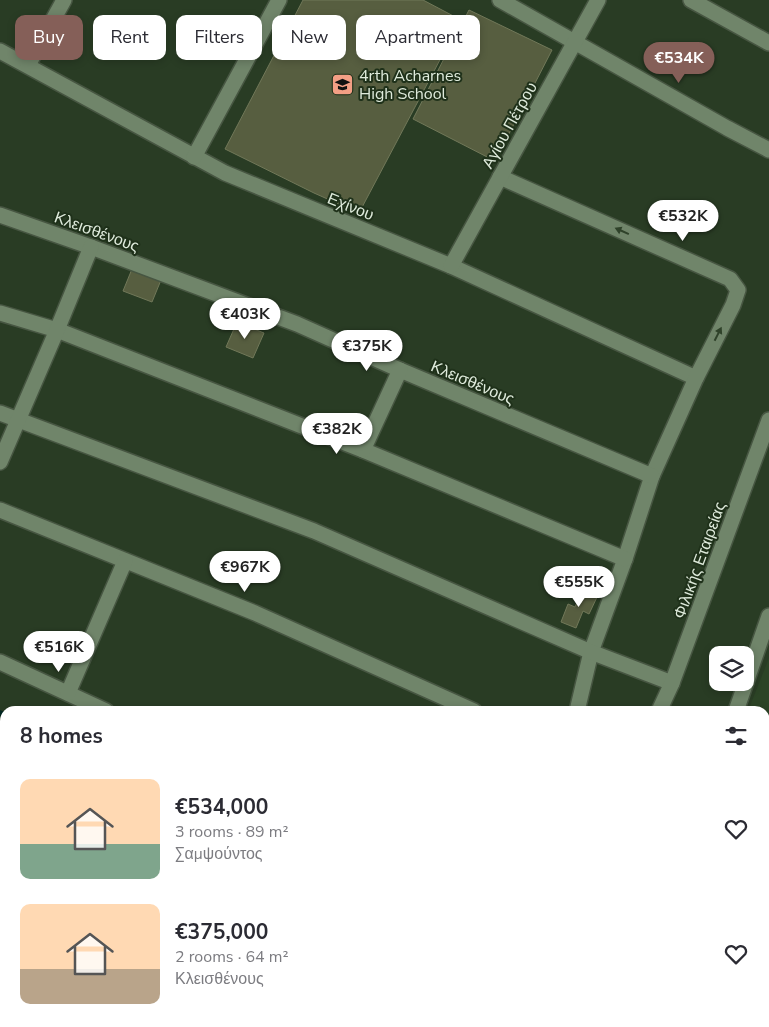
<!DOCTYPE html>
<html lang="en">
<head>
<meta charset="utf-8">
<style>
  :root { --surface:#fff; --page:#f2f2f3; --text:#2b2b33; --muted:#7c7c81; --accent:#855f58 }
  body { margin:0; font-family:"Nunito Sans",sans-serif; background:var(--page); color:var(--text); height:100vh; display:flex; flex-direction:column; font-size:19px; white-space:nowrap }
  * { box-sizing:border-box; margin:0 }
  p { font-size:16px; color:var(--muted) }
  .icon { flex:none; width:28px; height:28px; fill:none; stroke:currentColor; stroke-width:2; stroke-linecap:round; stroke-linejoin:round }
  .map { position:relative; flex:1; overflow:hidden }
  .sheet { position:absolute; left:0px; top:706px; width:770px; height:321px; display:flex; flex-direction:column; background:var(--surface); border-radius:15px 15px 0 0; box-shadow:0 2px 8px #0003 }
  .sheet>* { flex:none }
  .guide { position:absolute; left:15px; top:15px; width:500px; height:45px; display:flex; gap:10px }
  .tools { position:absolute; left:709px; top:646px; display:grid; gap:10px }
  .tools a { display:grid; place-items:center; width:45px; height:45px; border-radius:10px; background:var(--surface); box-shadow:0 2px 8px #0003; font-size:25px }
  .price { position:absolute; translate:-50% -42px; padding:0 11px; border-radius:18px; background:#fff; color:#222; font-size:16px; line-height:32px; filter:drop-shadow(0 1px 2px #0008) }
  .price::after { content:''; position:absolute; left:50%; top:30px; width:15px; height:11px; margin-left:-8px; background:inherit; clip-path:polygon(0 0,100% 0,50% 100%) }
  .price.on { background:var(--accent); color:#fff }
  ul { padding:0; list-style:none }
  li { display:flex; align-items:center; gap:15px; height:125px; padding:0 20px }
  li span { display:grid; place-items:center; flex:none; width:140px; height:100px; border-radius:10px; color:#555 }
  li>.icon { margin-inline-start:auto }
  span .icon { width:60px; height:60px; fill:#fffc; stroke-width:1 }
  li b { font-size:21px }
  h2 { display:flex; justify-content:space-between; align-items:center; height:60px; padding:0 20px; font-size:21px }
  .tag { padding:0 18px; border-radius:10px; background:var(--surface); box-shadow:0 2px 8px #0003; font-size:18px; line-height:45px }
  .tag.on { background:var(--accent); color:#fff }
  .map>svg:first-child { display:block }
</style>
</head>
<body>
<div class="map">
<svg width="769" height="1027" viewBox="0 0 769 1027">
  <rect width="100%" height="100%" fill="#293c24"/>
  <polygon fill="#2c4426" points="769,658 769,872 765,872 765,711 748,711"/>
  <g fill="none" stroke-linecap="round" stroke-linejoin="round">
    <g stroke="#042923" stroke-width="5.5">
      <polyline points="0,713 5,715"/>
      <polyline points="417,1022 421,1027"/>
    </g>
  </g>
  <g fill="#575e40" stroke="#717859">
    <polygon points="303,0 423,0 461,20 359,213 314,193 225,149"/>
    <polygon points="469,10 552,50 495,161 413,119"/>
    <polygon points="132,269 161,280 152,302 123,291"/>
    <polygon points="237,322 264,333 253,358 226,347"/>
    <polygon points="583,588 598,595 589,614 583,611 576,628 561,622 568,604 575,607"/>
  </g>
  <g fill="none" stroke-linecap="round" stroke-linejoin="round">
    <defs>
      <g id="minor">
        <polyline points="500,0 727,128 769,150"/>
        <polyline points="691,0 769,43"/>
        <polyline points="0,51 225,173 451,266 696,378"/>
        <polyline points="28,65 64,0"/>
        <polyline points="194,157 279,0"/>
        <polyline points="500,177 730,279 738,290 733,305 696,378 652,476 625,559 591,652 577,711"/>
        <polyline points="0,215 91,247 297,324 400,370 652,476"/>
        <polyline points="451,266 598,0"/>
        <polyline points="0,313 57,330 363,450 625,559"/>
        <polyline points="0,413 314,531 591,652 672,683"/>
        <polyline points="363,450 400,370"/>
        <polyline points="0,462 57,330 91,247"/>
        <polyline points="0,510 255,613 474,711"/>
        <polyline points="0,662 106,711"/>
        <polyline points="68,693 125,561"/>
        <polyline points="659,711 672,683 769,420"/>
        <polyline points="736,711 769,616"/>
        <polyline points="0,815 5,817"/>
        <polyline points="765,898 769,898"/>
        <polyline points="0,913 5,923"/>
        <polyline points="0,1011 5,1014"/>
        <polyline points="23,1022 33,1027"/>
        <polyline points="200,1022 209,1027"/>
        <polyline points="759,1022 769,1026"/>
        <polyline points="377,1026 381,1022"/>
        <polyline points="515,1027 517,1022"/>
      </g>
      <polyline id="major" points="445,1022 448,1027"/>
    </defs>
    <use href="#minor" stroke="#475642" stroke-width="18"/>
    <use href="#major" stroke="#475642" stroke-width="18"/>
    <use href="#minor" stroke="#70856a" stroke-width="15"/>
    <use href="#major" stroke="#599872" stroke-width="15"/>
  </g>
  <defs><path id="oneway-solid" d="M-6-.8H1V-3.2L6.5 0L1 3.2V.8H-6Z" transform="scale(1.25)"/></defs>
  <g fill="#2f422a">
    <use href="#oneway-solid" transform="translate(622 231) rotate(-156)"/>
    <use href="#oneway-solid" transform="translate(718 334) rotate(-63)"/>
  </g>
  <defs>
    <symbol id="school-square" viewBox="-11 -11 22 22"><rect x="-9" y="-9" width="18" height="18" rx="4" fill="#f39f85" stroke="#1f311a"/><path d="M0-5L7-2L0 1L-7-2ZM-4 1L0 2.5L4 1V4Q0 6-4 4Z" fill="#111"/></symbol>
  </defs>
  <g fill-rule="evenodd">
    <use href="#school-square" x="330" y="72" width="25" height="25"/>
  </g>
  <g text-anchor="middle" stroke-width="4" stroke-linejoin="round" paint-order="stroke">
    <g font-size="16" fill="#dfebdc" stroke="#1f311a" text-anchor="start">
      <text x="359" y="81">4rth Acharnes<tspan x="359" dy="18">High School</tspan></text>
    </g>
    <g font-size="16" fill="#dfebdc" stroke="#1f311a">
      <text transform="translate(509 125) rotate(-61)" y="6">Αγίου Πέτρου</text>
      <text transform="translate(351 206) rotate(22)" y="6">Εχίνου</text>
      <text transform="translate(97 231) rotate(20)" y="6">Κλεισθένους</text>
      <text transform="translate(473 382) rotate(23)" y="6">Κλεισθένους</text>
      <text transform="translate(699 560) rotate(-70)" y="6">Φιλικής Εταιρείας</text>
    </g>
  </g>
</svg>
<div class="tools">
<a><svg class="icon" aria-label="layers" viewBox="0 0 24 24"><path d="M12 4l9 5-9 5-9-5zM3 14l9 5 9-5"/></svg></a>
</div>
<b class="price on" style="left:679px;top:84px">€534K</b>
<b class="price" style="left:683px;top:242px">€532K</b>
<b class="price" style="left:245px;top:340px">€403K</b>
<b class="price" style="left:367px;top:372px">€375K</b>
<b class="price" style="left:337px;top:455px">€382K</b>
<b class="price" style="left:245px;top:593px">€967K</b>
<b class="price" style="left:579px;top:608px">€555K</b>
<b class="price" style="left:59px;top:673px">€516K</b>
<div class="guide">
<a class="tag on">Buy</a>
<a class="tag">Rent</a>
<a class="tag">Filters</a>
<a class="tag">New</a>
<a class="tag">Apartment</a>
</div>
<section class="sheet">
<h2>8 homes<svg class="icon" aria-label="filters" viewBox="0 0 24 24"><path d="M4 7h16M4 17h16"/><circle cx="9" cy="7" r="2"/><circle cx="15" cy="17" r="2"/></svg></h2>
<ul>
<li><span style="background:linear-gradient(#ffd9b3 65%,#7fa58c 0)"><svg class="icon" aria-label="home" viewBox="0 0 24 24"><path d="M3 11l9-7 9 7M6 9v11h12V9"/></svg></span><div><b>€534,000</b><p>3 rooms · 89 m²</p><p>Σαμψούντος</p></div><svg class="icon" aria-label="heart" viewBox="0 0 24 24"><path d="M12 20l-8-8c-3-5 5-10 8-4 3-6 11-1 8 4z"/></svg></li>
<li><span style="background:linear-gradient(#ffd9b3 65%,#b9a48a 0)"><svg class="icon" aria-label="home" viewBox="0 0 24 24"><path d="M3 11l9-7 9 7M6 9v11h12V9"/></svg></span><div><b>€375,000</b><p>2 rooms · 64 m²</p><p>Κλεισθένους</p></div><svg class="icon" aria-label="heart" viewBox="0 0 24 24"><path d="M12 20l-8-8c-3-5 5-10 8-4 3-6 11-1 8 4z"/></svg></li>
</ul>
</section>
</div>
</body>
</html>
